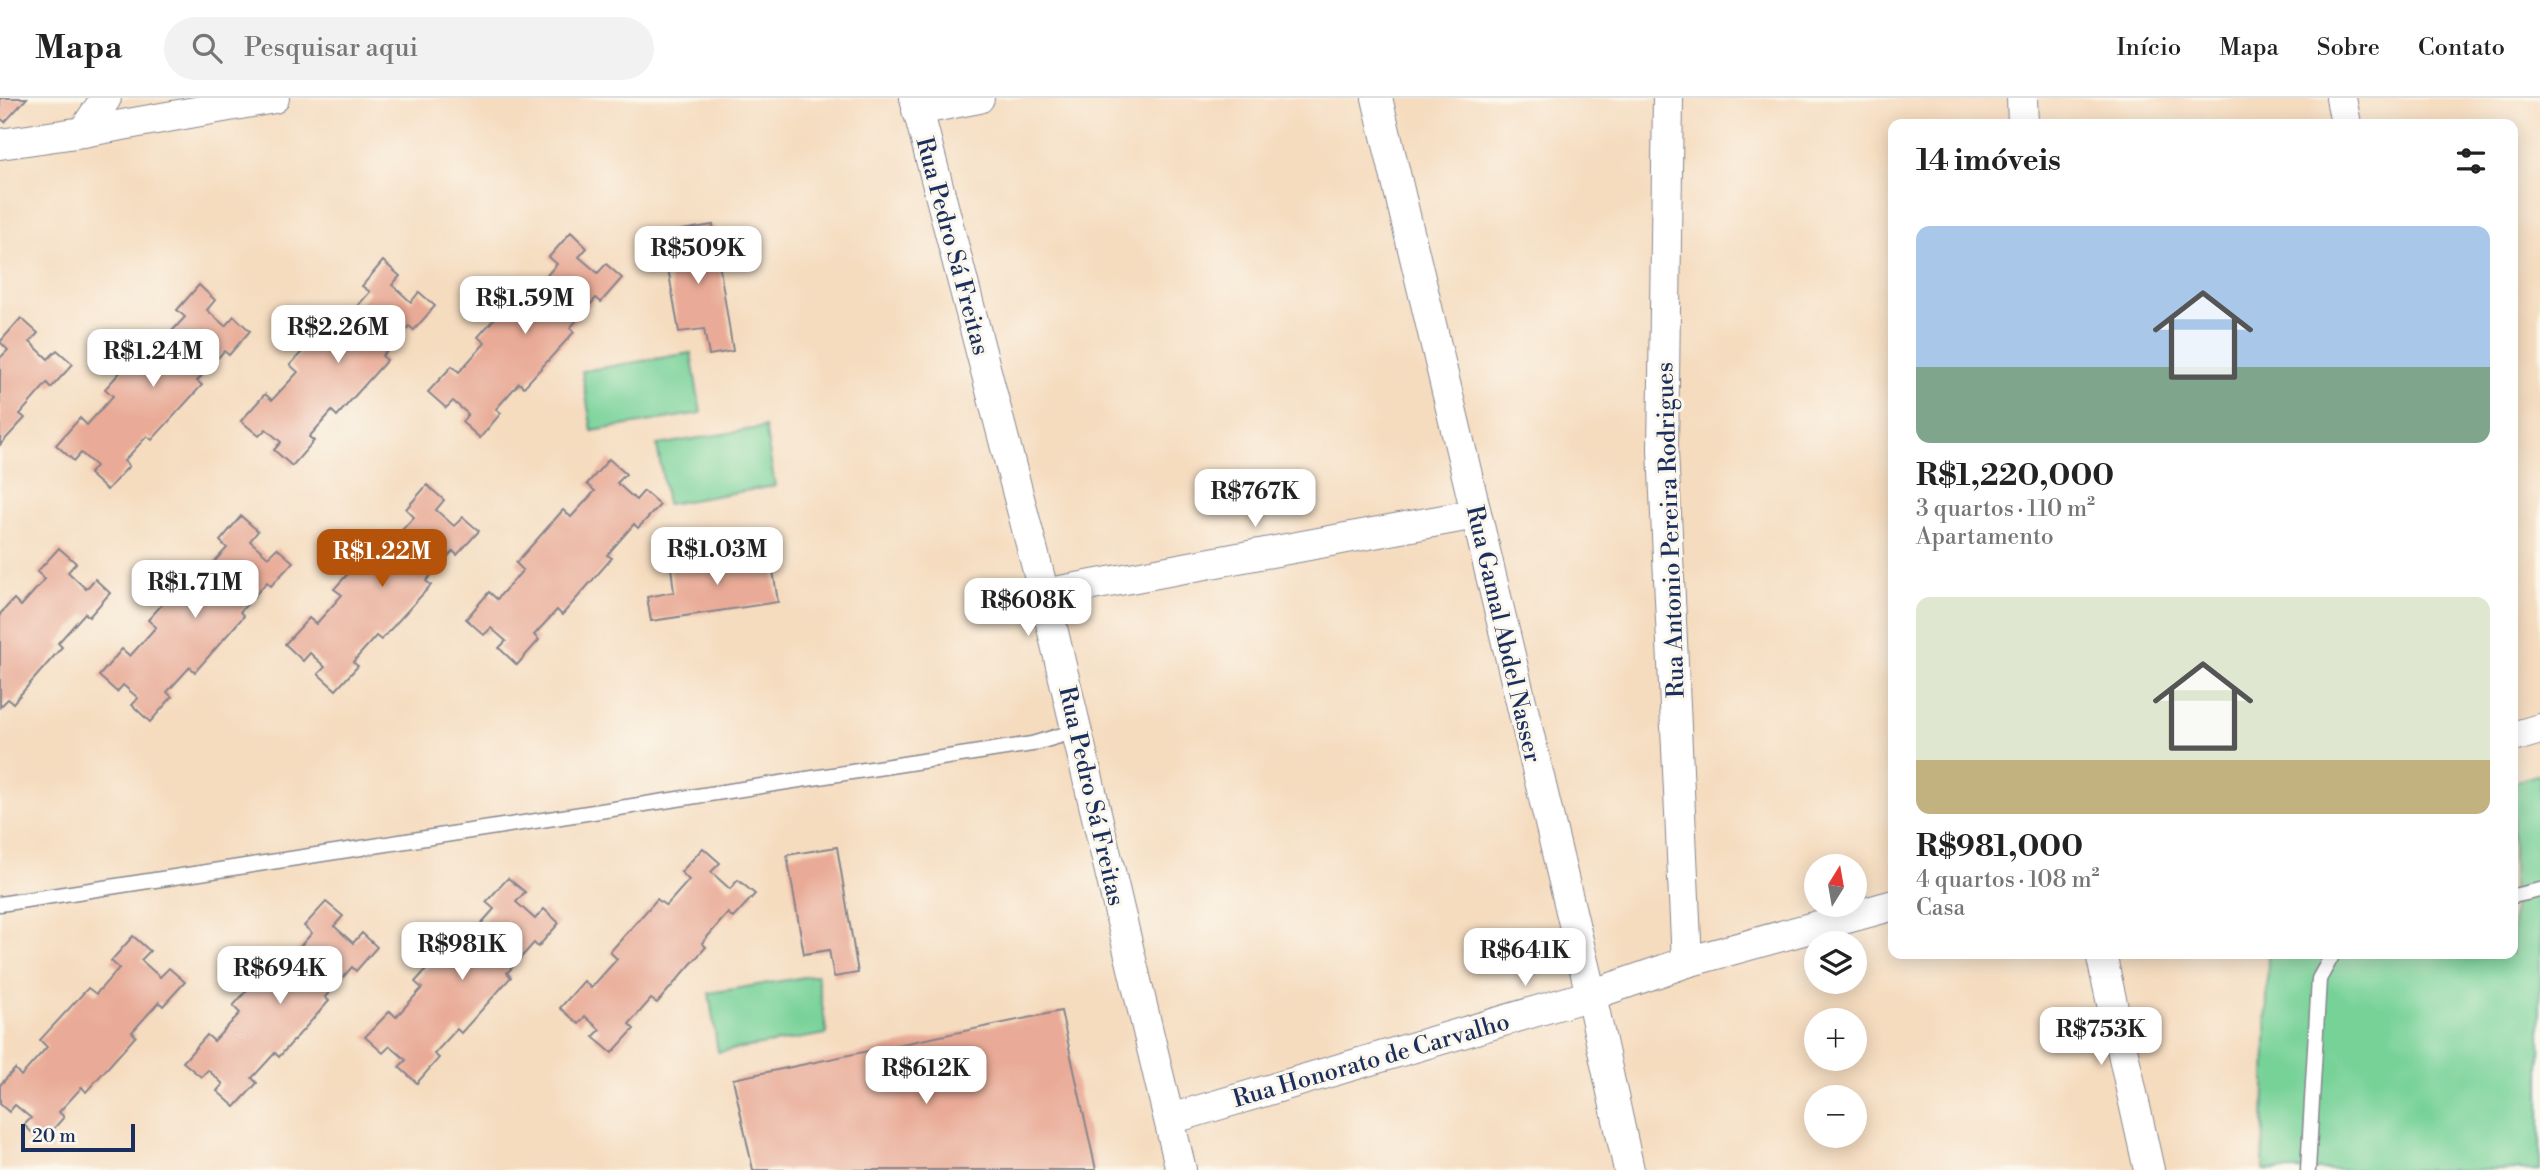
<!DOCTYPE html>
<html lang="pt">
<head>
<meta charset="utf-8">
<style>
  :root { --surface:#fff; --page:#f2f2f2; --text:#222; --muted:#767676; --line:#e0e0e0; --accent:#b45309 }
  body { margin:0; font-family:"Libre Bodoni",serif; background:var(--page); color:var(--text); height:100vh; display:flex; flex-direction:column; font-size:26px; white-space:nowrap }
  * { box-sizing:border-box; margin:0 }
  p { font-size:23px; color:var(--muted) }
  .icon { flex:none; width:38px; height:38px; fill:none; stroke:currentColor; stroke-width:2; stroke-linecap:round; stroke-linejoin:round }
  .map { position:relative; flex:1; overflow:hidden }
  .sheet { position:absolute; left:1888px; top:21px; width:630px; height:840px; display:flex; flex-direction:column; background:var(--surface); border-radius:14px; box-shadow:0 4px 18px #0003 }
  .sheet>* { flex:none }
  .needle { width:46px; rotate:11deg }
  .buttons { position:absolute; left:1804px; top:756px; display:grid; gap:14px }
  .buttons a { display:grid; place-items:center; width:63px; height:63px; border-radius:50%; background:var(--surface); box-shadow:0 4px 18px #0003; font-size:35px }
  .scale { position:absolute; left:21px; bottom:18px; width:114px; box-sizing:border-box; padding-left:7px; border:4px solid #1b2f5e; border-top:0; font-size:19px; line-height:24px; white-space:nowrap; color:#1b2f5e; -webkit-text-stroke:5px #fbf7ec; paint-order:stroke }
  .price { position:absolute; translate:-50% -60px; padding:0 16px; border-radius:14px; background:#fff; color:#222; font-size:23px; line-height:46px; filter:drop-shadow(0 2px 4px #0008) }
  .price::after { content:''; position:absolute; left:50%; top:42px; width:21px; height:16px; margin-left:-10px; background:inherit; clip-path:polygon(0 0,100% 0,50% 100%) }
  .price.active { background:var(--accent); color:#fff }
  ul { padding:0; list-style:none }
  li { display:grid; align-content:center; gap:14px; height:371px; padding:0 28px }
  li span { display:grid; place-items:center; height:217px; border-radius:14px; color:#555 }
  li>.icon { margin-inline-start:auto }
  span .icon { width:126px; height:126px; fill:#fffc; stroke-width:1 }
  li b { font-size:30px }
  h2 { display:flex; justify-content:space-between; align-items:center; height:84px; padding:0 28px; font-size:30px }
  header { display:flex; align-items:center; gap:42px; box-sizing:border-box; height:98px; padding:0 35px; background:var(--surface); border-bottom:2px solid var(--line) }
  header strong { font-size:33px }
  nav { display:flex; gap:38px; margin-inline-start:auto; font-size:24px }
  .search { width:490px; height:63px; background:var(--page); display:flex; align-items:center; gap:18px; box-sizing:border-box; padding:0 24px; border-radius:38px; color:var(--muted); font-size:26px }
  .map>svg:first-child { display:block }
</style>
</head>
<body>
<header>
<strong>Mapa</strong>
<div class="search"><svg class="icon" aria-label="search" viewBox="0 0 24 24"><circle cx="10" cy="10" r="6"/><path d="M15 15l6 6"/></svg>Pesquisar aqui</div>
<nav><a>Início</a><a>Mapa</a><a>Sobre</a><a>Contato</a></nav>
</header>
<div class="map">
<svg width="2540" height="1072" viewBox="0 0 2540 1072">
  <rect width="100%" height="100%" fill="#fbf7ec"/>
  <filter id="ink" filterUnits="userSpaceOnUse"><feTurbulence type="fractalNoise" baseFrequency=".0143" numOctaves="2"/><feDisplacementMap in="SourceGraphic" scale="14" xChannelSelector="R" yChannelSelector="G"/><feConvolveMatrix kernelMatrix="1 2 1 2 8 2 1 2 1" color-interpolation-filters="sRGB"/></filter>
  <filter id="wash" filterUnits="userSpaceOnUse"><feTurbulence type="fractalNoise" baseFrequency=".00686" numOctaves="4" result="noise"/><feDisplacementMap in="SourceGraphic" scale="28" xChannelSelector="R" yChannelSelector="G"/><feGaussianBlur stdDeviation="1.57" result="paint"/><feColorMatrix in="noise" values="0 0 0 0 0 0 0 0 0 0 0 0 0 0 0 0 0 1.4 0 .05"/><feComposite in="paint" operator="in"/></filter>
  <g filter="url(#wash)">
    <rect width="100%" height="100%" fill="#f5dcbf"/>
    <g fill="#77d298" stroke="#49807b" stroke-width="2">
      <polygon points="691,255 701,315 592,333 582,273"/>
      <polygon points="765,329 775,388 667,406 657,347"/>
      <polygon points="2540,676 2540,1072 2263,1072 2268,856 2513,856 2513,684"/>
      <polygon points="817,877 827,936 718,954 709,895"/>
    </g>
    <g id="blocks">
      <g fill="#e9ab97">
        <polygon points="0,0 27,0 5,24 0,20"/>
        <polygon points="713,127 733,253 709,257 704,231 679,234 662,135"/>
        <polygon points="571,134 587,150 579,159 598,175 606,166 622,180 601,204 596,200 570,230 574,234 524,289 519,285 496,311 501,315 480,340 462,324 468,316 453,303 446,310 428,294 452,268 459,274 485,245 478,239 525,186 533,193 557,166 549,159"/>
        <polygon points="383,163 400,178 392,187 411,204 419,194 435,208 414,232 409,228 382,258 387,262 337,318 332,313 309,339 314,343 292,368 274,352 281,344 266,331 259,338 241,323 265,296 272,302 298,274 290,267 338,214 346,221 370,194 362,188"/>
        <polygon points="199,187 215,202 207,212 225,228 234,218 250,233 229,257 224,253 197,283 202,287 152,342 147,338 124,363 129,368 107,392 89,376 96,368 81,355 74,363 56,347 80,320 87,327 113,298 105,291 153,238 161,245 185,219 177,212"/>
        <polygon points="21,220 38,235 30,244 48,261 57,252 73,266 51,290 47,285 20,316 25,320 0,347 0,260 8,252 0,244"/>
        <polygon points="609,361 626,376 617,385 636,402 644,393 660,407 638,430 634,426 607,457 612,460 562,517 557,512 534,537 539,542 517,567 499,550 506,543 491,530 484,537 466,521 489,494 497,501 523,472 516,465 563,412 571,419 595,393 587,386"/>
        <polygon points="427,387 444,402 436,412 454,428 463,419 479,433 457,457 453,453 426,483 431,487 381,542 376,538 353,564 358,568 336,592 318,576 325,569 310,555 303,563 285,546 309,520 316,526 342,497 334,491 382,438 390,445 414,419 406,411"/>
        <polygon points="241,418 258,433 250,443 268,459 277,450 293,464 271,488 267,484 240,514 244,518 195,574 190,569 167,594 172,599 150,624 132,607 138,600 123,587 117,594 99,578 122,551 130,558 156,529 148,522 195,470 203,476 227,450 220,443"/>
        <polygon points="59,450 76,465 68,474 86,491 95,481 110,495 89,519 85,515 58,545 62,549 13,605 8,601 0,609 0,516 14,501 21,508 45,481 37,474"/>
        <polygon points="770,454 778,504 651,523 647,499 674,494 671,469"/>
        <polygon points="837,749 858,875 834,879 829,852 804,856 787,757"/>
        <polygon points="703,750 720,765 711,774 730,791 738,782 755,796 733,820 728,815 702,845 706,849 657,905 651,901 629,926 634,931 612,955 593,939 600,932 585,918 579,926 560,910 584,883 591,890 617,861 610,854 657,801 666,808 689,782 681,774"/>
        <polygon points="508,780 525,794 516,804 535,821 544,811 559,825 538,849 534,845 507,875 511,879 461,935 457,931 434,956 439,960 417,985 399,969 406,962 390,948 383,955 365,939 390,913 396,919 422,890 415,884 463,831 470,838 494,811 486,804"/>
        <polygon points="326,804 343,818 334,828 353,845 362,835 377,849 356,873 352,869 325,899 329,903 279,959 275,955 252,980 257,985 235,1009 217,993 223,986 208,972 201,979 183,964 207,937 214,943 240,915 233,908 280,855 288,862 312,835 304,828"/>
        <polygon points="133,838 150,853 141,862 160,879 169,870 185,884 163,908 159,904 132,934 136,938 86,994 82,989 59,1014 64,1019 42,1044 24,1027 31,1020 15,1007 9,1014 0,1006 0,987 15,971 21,978 47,949 40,942 88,890 96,896 119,870 111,863"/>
        <polygon points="1061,913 1096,1072 753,1072 733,981"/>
      </g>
    </g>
  </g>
  <g filter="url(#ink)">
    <use href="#blocks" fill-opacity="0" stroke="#88868e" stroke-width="2"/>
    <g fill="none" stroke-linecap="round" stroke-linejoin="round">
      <defs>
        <g id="lane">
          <polyline points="2513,798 2540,792"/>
          <polyline points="0,806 1032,646 1076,633"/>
          <polyline points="2308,1072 2319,881 2333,856"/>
        </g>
        <g id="street">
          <polyline points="915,0 1044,496 1181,1072"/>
          <polyline points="1377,0 1591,897 1629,1072"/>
          <polyline points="1668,0 1663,352 1687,864"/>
          <polyline points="2022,0 2023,26"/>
          <polyline points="2341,0 2346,26"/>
          <polyline points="917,12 979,0"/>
          <polyline points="83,34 106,0"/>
          <polyline points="0,46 83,34 274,0"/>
          <polyline points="1044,496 1476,416"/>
          <polyline points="2513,639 2540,631"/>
          <polyline points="2101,856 2149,1072"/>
          <polyline points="1170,1021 1591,897 1687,864 1894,807"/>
        </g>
      </defs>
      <use href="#lane" stroke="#88868e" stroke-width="17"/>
      <use href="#street" stroke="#88868e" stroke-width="32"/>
      <use href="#lane" stroke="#fff" stroke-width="14"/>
      <use href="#street" stroke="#fff" stroke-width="30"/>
    </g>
  </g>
  <g text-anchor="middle" stroke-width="6" stroke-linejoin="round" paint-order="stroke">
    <g font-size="24" fill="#1b2f5e" stroke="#fbf7ec">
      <text transform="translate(953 148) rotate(75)" y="8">Rua Pedro Sá Freitas</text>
      <text transform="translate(1670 432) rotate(-92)" y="8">Rua Antonio Pereira Rodrigues</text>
      <text transform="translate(1504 536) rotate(77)" y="8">Rua Gamal Abdel Nasser</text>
      <text transform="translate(1092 698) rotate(77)" y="8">Rua Pedro Sá Freitas</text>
      <text transform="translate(1371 962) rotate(-16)" y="8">Rua Honorato de Carvalho</text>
    </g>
  </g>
</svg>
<div class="buttons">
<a><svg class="needle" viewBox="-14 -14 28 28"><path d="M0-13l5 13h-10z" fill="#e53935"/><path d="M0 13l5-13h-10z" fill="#767676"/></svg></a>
<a><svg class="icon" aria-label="layers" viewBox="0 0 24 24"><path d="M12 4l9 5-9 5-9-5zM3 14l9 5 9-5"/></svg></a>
<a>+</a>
<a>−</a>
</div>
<div class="scale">20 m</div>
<b class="price" style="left:698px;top:188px">R$509K</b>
<b class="price" style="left:525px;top:238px">R$1.59M</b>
<b class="price" style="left:338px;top:267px">R$2.26M</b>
<b class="price" style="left:153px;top:291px">R$1.24M</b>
<b class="price" style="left:1255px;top:431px">R$767K</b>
<b class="price" style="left:717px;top:489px">R$1.03M</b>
<b class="price active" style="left:382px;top:491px">R$1.22M</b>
<b class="price" style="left:195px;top:522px">R$1.71M</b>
<b class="price" style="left:1028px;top:540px">R$608K</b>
<b class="price" style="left:462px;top:884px">R$981K</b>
<b class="price" style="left:1525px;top:890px">R$641K</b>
<b class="price" style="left:280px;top:908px">R$694K</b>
<b class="price" style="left:2101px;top:969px">R$753K</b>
<b class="price" style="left:926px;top:1008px">R$612K</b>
<section class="sheet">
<h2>14 imóveis<svg class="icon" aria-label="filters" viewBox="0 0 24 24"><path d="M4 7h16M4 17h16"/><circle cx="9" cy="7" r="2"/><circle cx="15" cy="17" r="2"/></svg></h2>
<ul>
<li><span style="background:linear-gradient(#a9c7e8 65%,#7fa58c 0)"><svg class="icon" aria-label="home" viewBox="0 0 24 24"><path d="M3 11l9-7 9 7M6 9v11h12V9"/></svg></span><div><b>R$1,220,000</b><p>3 quartos · 110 m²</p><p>Apartamento</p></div></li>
<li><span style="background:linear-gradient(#dfe7d0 75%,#c2b280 0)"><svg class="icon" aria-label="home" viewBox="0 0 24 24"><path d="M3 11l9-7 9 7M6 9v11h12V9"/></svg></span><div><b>R$981,000</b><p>4 quartos · 108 m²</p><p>Casa</p></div></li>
</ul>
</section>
</div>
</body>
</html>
